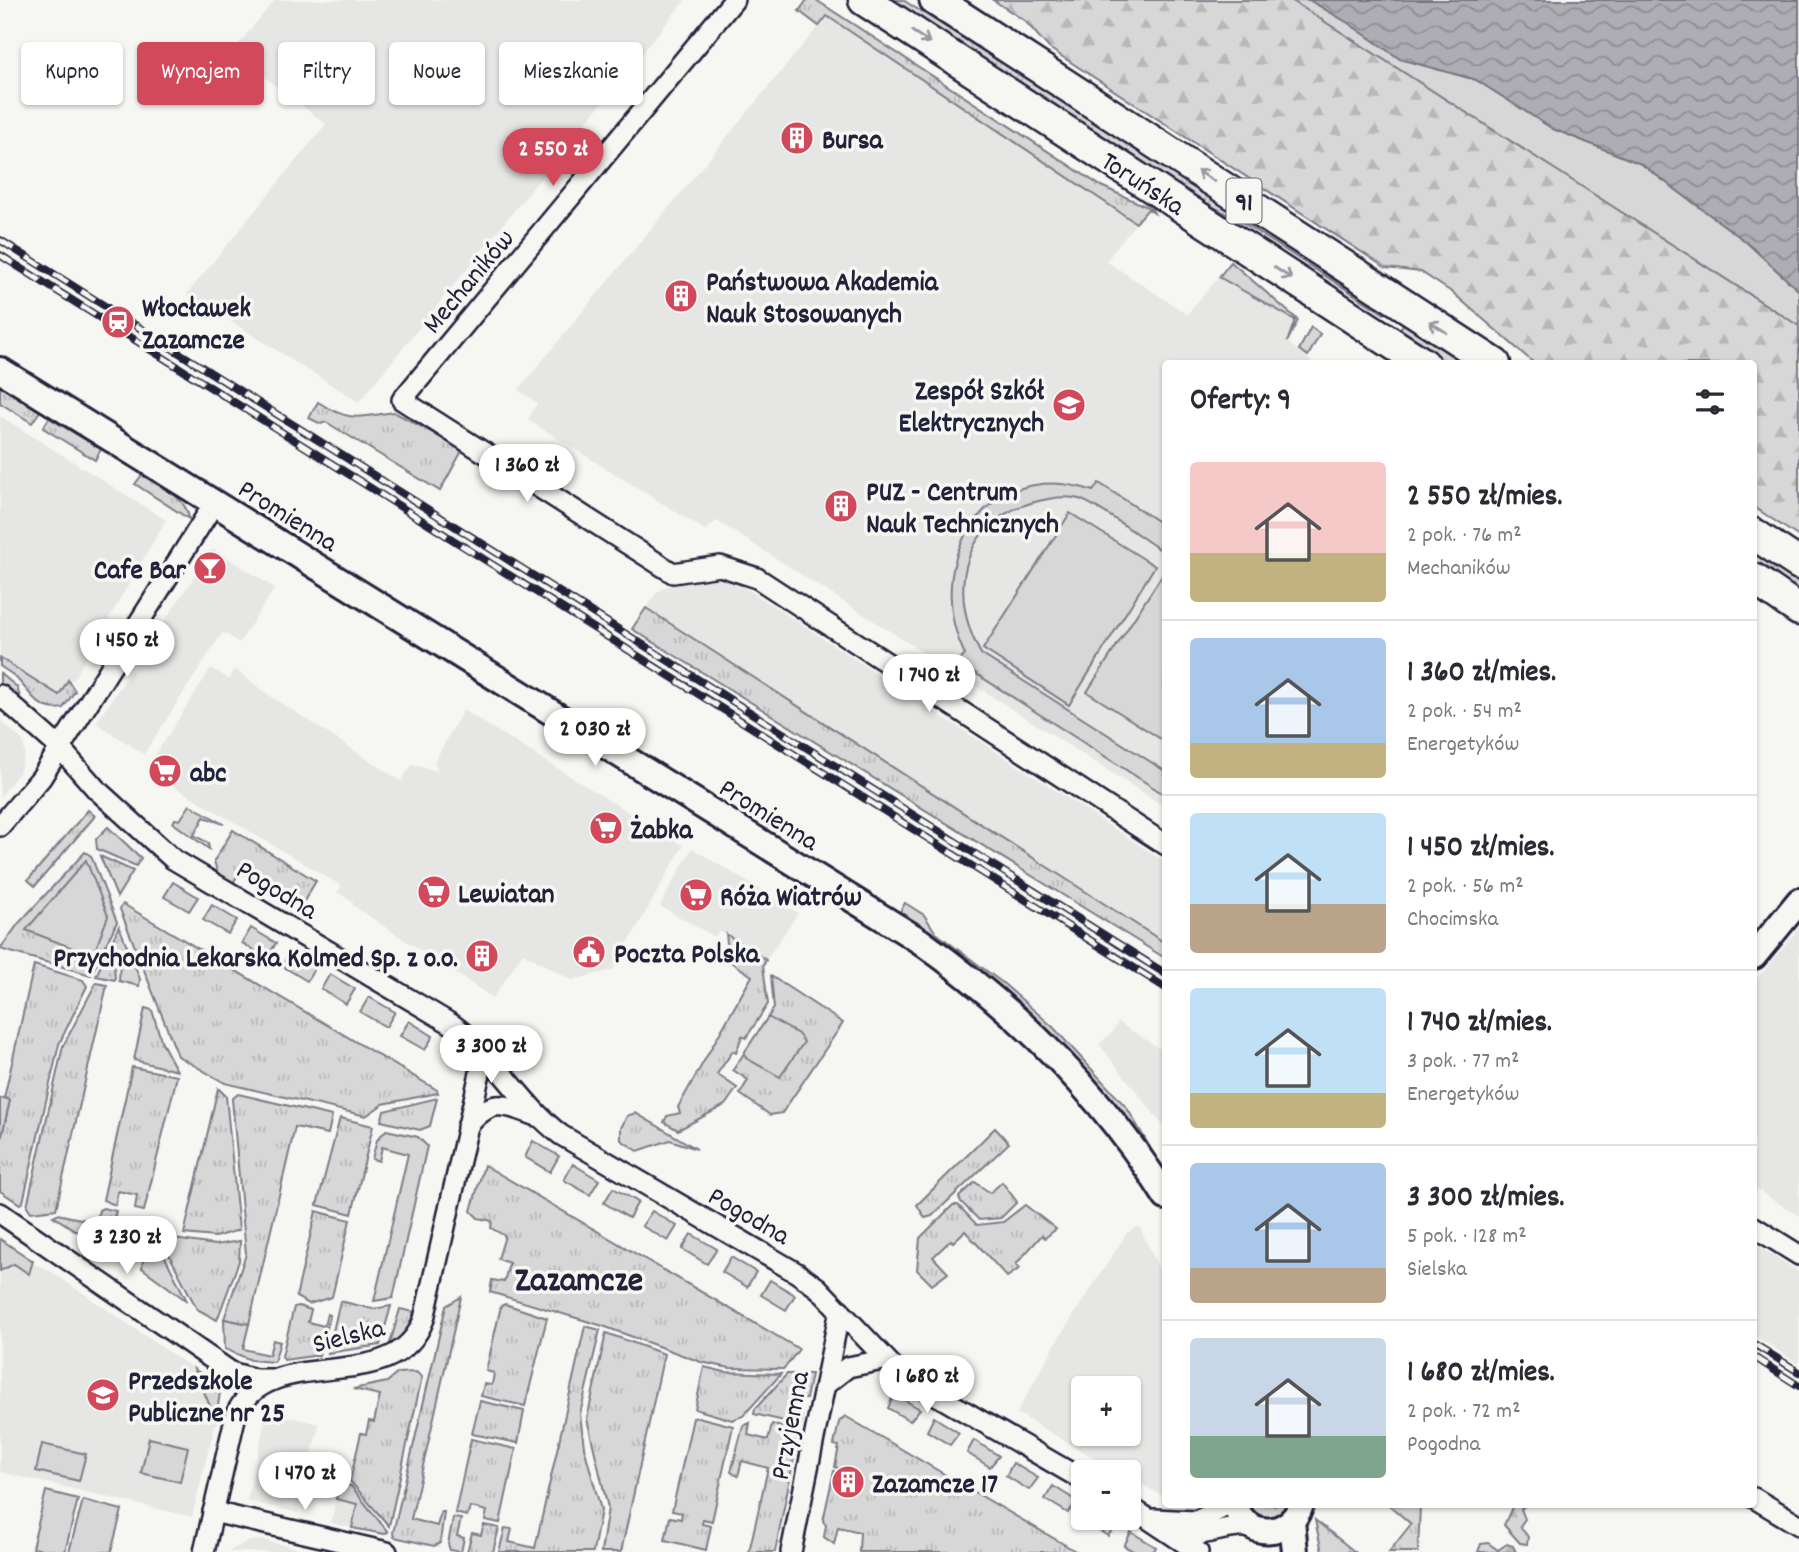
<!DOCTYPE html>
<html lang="pl">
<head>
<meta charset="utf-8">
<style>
  :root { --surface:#fff; --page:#f2f2f3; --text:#2b2b33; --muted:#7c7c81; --line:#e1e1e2; --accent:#d1495b }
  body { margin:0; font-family:Dekko,sans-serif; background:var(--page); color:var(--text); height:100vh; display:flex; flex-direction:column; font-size:26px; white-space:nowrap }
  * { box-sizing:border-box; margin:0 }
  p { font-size:23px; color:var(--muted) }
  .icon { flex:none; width:38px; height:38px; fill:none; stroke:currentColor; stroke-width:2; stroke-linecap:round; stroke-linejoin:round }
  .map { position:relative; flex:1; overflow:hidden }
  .details { position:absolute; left:1162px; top:360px; width:595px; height:1148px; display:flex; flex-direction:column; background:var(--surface); border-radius:7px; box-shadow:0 2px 5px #0004 }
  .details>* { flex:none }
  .guide { position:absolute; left:21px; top:42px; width:665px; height:63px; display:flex; gap:14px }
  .tools { position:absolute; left:1071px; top:1376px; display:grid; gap:14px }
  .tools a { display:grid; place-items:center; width:70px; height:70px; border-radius:7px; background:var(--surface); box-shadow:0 2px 5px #0004; font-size:35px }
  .price { position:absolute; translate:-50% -60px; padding:0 16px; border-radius:24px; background:#fff; color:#222; font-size:23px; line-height:46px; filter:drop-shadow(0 2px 4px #0008) }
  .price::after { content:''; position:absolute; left:50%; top:42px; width:21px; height:16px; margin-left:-10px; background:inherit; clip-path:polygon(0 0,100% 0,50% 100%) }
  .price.selected { background:var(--accent); color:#fff }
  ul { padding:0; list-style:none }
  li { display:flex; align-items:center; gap:21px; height:175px; padding:0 28px }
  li+li { border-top:2px solid var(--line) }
  li span { display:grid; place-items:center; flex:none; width:196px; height:140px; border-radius:7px; color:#555 }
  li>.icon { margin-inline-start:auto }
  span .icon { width:84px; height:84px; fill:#fffc; stroke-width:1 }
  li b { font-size:30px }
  h2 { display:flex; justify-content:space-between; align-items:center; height:84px; padding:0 28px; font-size:30px }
  .tag { padding:0 24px; border-radius:7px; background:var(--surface); box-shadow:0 2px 5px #0004; font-size:24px; line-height:63px }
  .tag.selected { background:var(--accent); color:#fff }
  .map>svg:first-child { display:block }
</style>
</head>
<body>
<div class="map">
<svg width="1799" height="1552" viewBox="0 0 1799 1552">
  <defs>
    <pattern id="grass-tufts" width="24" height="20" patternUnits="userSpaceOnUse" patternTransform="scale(1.75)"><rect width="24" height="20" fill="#d7d7d7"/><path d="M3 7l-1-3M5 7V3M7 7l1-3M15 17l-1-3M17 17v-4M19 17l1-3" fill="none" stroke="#b8b8b9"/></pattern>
    <pattern id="forest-firs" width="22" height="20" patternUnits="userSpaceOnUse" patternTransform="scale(1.75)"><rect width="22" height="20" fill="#d7d7d7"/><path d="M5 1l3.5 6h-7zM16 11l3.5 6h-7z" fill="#b8b8b9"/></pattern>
    <pattern id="water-waves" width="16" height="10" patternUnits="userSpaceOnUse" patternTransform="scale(1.75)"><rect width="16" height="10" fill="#adadb3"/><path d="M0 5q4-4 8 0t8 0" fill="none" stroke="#8c8c93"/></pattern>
  </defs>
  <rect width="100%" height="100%" fill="#f6f6f2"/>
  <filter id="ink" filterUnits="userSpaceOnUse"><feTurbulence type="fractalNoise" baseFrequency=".0143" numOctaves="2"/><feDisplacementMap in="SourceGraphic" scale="14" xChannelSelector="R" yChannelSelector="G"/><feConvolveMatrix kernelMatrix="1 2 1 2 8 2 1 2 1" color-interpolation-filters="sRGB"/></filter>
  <g filter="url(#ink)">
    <g fill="#e6e6e4" fill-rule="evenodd">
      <polygon points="275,0 685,0 359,402 187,294 326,124 232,52"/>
      <polygon points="827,16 1136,223 1106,261 1187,314 1219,277 1295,320 1286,341 1314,364 1166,364 1165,807 717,521 705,530 528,420 537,403 518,390"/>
      <polygon points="0,416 166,520 73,680 69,679 59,696 0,658"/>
      <polygon points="213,549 275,588 239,643 223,632 144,754 96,723"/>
      <polygon points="702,577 729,577 1165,862 1165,943 646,608 657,592 665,587"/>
      <polygon points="211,668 229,679 235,669 269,695 401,781 412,765 438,771 434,762 437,757 463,710 683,846 613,970 572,980 523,953 493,998 352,905 353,902 337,892 342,886 146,770"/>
      <polygon points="0,720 23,741 25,754 19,773 0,797"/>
      <polygon points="692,848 798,913 766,960 726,934 718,931 715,937 660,906"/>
      <polygon points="1799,928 1799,1216 1754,1188 1754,983"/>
      <polygon points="1118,1022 1165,1052 1165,1128 1099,1044 1112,1033"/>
      <path d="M1139 1226 1165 1282V1497L1129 1478V1472H1118L1017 1413 1058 1339 1127 1233ZM1083 1388H1129V1433H1083Z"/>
      <polygon points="1754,1243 1799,1272 1799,1364 1754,1335"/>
      <polygon points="32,1263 49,1270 194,1369 216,1420 192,1517 0,1472 0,1271 14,1264 29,1273"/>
      <polygon points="267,1412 319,1424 298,1513 247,1501"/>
      <polygon points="336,1499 357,1504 352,1528 331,1523"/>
      <polygon points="263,1540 314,1552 228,1552 248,1541"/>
    </g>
    <g fill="url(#grass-tufts)" stroke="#7c7c89" stroke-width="2">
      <polygon points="807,0 816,0 1101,186 1152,209 1154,213 1148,209 1136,223 827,16 819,26 799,11"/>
      <polygon points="887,0 903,0 988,54 1018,70 1389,312 1384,314 1237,219 1177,188"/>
      <polygon points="958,0 966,0 1496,347"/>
      <polygon points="1231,262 1298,320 1287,342 1295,320 1219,277"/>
      <polygon points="1407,319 1474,364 1447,364 1398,332"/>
      <polygon points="1311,327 1320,334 1308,356 1299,350"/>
      <polygon points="0,386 40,411 32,423 0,403"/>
      <path d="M318 402C351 423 359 417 394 412L463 449 440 491 326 422 321 424 309 418Z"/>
      <polygon points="49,418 101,449 95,460 43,428"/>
      <path d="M142 475C159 486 187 496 189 519L135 484Z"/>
      <polygon points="1754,548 1799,578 1799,597 1754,567"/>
      <polygon points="646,608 1165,943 1165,958 632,629"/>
      <path d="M0 658 59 695 68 680 75 691 63 708C39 713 31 693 18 680 14 674 6 671 0 666Z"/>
      <polygon points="0,673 17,687 21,701 0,684"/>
      <polygon points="190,805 224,824 204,817 194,835 208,843 209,849 173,823 175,819 180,820"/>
      <polygon points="88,810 95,816 35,886 28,880"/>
      <polygon points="108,827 141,858 136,866 97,849 96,839"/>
      <polygon points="233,830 316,881 301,906 240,871 232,885 218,875 214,861"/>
      <polygon points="85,852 91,856 117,922 91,975 0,949 19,923"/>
      <polygon points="100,856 133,871 117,897"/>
      <path d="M905 903 924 915 936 933 1004 984 1053 1027 1127 1108 1151 1149C1080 1054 998 978 899 914Z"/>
      <polygon points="123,904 437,1090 438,1093 383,1104 366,1116 225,1083 178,1056 120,909"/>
      <polygon points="119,926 140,979 139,986 119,981 120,958 114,958 115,980 96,976"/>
      <polygon points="726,934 766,960 763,966 768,1004 746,1038 742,1036 736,1053 733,1051 717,1074 737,1088 725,1105 678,1130 664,1122 667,1116 680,1113 678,1107 752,976 729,961"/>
      <polygon points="34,965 83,980 87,986 59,1044 23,1202 20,1204 0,1191 0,1144 10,1100 4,1098"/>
      <polygon points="771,976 843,1023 782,1113 770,1115 740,1094 748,1080 733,1070 774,1008"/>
      <polygon points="96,983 107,985 56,1209 31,1212 27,1206 63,1046"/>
      <polygon points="145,1008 152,1010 162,1043 177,1071 134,1060"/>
      <polygon points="132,1067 177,1076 144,1211 135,1209 137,1195 118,1191 115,1205 103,1200"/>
      <polygon points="218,1088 226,1096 239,1230 215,1237 184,1234"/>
      <polygon points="238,1094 332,1116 328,1134 295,1127 249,1324 224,1319 246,1254 232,1099"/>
      <polygon points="437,1098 430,1126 420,1130 381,1121 384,1111"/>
      <polygon points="635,1113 637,1114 697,1149 670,1140 638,1151 621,1140 621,1128 627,1116"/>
      <polygon points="340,1118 373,1126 352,1214 317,1205"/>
      <polygon points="995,1128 1009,1143 932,1216 925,1218 917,1205"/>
      <polygon points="484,1165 799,1349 784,1369 730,1368 701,1362 603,1326 490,1292 492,1280 504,1282 509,1263 498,1259 505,1236 491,1228 492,1221 478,1218 471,1211"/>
      <polygon points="975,1182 990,1193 1002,1182 1017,1202 1001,1218 979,1220 961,1202 959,1197"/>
      <polygon points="953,1205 958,1205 977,1225 1003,1222 1025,1205 1056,1229 1045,1238 1042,1235 1016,1264 1020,1268 1007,1277 965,1231 953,1242 951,1240 933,1257 948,1273 932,1285 917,1270 920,1238"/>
      <polygon points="103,1208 116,1211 113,1223 129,1227 131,1221 144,1224 136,1257 130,1260 94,1238 99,1210"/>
      <polygon points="316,1211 350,1220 332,1297 309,1304 296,1297"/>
      <polygon points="57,1214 90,1221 89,1226 78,1232 53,1216"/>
      <polygon points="147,1234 154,1235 187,1301 142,1268"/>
      <polygon points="160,1237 215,1245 240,1241 239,1261 217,1320 197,1309"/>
      <polygon points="461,1297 411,1519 437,1526 441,1512 444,1512 440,1543 434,1546 394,1537 393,1533 446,1306"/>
      <polygon points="340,1301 373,1309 391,1306 380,1345 328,1353"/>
      <polygon points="505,1304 547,1318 525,1406 481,1396 484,1384 492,1385 494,1373 486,1371 501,1306"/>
      <polygon points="299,1306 311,1310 308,1322 324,1326 327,1314 330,1315 319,1355 284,1360 282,1356 294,1307"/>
      <polygon points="400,1309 414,1312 406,1334 388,1350"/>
      <polygon points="585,1326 600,1330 580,1414 584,1447 601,1510 593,1552 499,1552 505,1528 512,1529 509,1542 535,1548"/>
      <polygon points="606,1333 664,1354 621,1552 601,1552 608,1508 587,1419"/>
      <polygon points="704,1367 725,1372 781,1374 743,1416 732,1420 695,1409"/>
      <polygon points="194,1369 212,1381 220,1392 216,1420"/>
      <polygon points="416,1372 422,1377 389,1526 350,1481 361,1433 366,1434 369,1421 374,1422 380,1395 353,1389 387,1382 398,1373"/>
      <polygon points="787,1374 811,1374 806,1399 800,1399 797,1415 802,1417 801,1425 754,1414 755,1409"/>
      <polygon points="480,1401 524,1411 518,1443 472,1434"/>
      <polygon points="845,1416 1077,1552 859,1552 860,1532 838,1527 834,1544 824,1537 826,1525 823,1521 834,1471 843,1473 839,1488 853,1492 858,1487 855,1486 857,1478 835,1467 839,1446 834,1445 839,1422"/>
      <polygon points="698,1417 733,1426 712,1521 703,1519 702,1524 711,1526 706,1550 665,1540 670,1517 681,1519 682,1513 672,1511 693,1418"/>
      <polygon points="750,1423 748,1435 768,1440 772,1424 799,1433 775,1552 749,1552 768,1468 742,1461 738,1476 731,1472 743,1426"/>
      <polygon points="471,1439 516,1449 500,1523 485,1520 487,1511 470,1507 467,1516 455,1513"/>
      <polygon points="339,1483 351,1486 388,1532 384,1534 352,1528 357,1504 336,1499"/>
      <polygon points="1389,1505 1420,1505 1418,1552 1389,1552 1411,1524"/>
      <polygon points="453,1518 461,1519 457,1536 464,1538 461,1552 450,1550 448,1544"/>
      <polygon points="1315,1520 1355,1552 1322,1552"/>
      <polygon points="484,1525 499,1528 493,1552 467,1552 472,1533 481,1535"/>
    </g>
    <g fill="url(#forest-firs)" stroke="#7c7c89" stroke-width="2">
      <polygon points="993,0 1301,0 1799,305 1799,537 1754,507 1754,364 1535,364 1453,293 1421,272 1386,268 1049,48 1025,21"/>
      <polygon points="1513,1505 1526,1505 1521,1509 1525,1519 1520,1526 1528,1537 1527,1544 1520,1543 1504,1525"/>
      <polygon points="1488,1543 1498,1550 1507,1544 1513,1546 1516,1552 1478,1552 1481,1544"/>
    </g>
    <g fill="#d7d7d7" stroke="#7c7c89" stroke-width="2">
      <polygon points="1291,0 1799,0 1799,326"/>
      <path d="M1099 483 1165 526V553C1146 541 1097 504 1079 499 1065 495 1045 499 1031 503 959 524 948 595 981 654L1165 771V795L958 662 965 655C920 563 986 454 1093 491Z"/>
      <polygon points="1070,513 1155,566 1069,705 983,649"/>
      <polygon points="1162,575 1166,577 1164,741 1087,692"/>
      <polygon points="86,860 108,916 93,956 26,930"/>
      <polygon points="173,882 198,897 189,911 164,897"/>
      <polygon points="212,905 237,920 228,934 203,920"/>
      <polygon points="251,928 276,943 267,958 242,943"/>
      <polygon points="290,951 316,966 307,981 282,966"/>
      <polygon points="330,974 355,989 346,1004 321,989"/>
      <polygon points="369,997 395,1012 386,1027 360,1012"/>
      <polygon points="768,1017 798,1034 804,1042 780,1077 746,1058 744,1053"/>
      <polygon points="409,1021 433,1036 425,1050 400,1036"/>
      <polygon points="4,1098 10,1100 0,1144 0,1099"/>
      <polygon points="386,1130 418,1137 427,1146 393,1298 374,1301 408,1154 382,1147 379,1161 372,1159 377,1140"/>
      <polygon points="533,1141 559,1156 550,1172 525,1157"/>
      <polygon points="573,1164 599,1180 590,1195 564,1180"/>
      <polygon points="613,1188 638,1202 629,1218 604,1203"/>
      <polygon points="652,1211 677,1226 668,1241 642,1226"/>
      <polygon points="691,1234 717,1249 707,1264 682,1249"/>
      <polygon points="0,1239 33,1261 29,1274 14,1264 0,1271"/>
      <polygon points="731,1257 756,1272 747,1287 722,1272"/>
      <polygon points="770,1280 795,1295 786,1310 761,1295"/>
      <polygon points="224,1319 249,1324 243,1349 269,1355 273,1340 280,1342 274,1362 251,1360 225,1349"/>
      <polygon points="894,1394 920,1409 910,1421 888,1408"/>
      <polygon points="934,1417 959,1433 950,1445 927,1431"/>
      <polygon points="149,1438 188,1447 180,1482 141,1473"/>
      <polygon points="974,1440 999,1456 990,1467 967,1453"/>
      <polygon points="42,1444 86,1454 79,1481 36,1471"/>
      <polygon points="1013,1463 1038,1478 1029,1490 1006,1476"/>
      <polygon points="1053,1486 1077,1501 1068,1513 1045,1499"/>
      <polygon points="46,1491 78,1499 65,1552 32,1548"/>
      <polygon points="83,1500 122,1510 111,1552 69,1552"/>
      <path d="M1249 1505H1287C1277 1521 1258 1521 1249 1505Z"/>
      <polygon points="1088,1517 1106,1517 1117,1524 1108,1536 1085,1522"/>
      <polygon points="1131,1532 1156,1547 1153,1552 1135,1552 1124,1546"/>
    </g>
    <polygon fill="url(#water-waves)" stroke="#757583" stroke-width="2" points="1309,0 1799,0 1799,291 1745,241 1641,164 1553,129 1476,80 1400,59 1348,23"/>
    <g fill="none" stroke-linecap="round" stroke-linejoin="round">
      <defs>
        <g id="minor">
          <polyline points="734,0 402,400 673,573 720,566 757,578 1166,845"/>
          <path d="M0 695 60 748 96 789 173 859 453 1025C497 1057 519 1103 561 1135L797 1273 818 1288 900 1374 1083 1480"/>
          <polyline points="0,826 41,778 215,502"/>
          <path d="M467 1127C491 1097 504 1104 536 1116"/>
          <polyline points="0,1213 231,1372 255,1379 271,1379"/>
          <polyline points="1754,1227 1799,1255"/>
          <polyline points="825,1385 848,1367 883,1360"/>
          <polyline points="1754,1498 1799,1525"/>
          <polyline points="1129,1506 1198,1552"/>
          <polyline points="213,1512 387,1552"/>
          <polyline points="1154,1519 1196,1521 1229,1505"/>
          <path d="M1174 1534C1206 1539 1224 1524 1251 1527"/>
          <path d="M204 1552 236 1414C271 1339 394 1401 424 1319L485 1051"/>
          <polyline points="791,1552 840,1310"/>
        </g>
        <g id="tertiary">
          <path d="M0 370 920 941C1018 1011 1102 1094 1166 1197"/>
          <polyline points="1754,956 1799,901"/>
          <path d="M1235 1505C1246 1540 1290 1538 1301 1505"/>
          <polyline points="1292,1521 1295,1552"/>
        </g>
        <g id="primary">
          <polyline points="864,0 1424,364"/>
          <polyline points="935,0 1495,364"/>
          <polyline points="1754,534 1799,564"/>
          <polyline points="1754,579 1799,610"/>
        </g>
      </defs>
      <use href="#minor" stroke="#22223b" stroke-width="24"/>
      <use href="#tertiary" stroke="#22223b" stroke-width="30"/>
      <use href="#primary" stroke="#22223b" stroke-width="35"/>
      <use href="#minor" stroke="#f6f6f2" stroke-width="19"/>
      <use href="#tertiary" stroke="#f6f6f2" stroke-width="24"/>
      <use href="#primary" stroke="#f6f6f2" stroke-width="30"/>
      <defs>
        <g id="rail">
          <polyline points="0,240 1166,974"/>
          <polyline points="0,255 1166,988"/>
          <polyline points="1754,1344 1799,1372"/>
          <polyline points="1754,1357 1799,1386"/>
        </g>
      </defs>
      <use href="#rail" stroke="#22223b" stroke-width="8"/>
      <use href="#rail" stroke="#f6f6f2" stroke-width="5" stroke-dasharray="16" stroke-linecap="butt"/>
    </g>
    <defs><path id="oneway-shaft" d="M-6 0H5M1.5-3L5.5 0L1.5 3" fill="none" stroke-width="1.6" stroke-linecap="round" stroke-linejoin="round" transform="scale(1.75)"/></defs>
    <g stroke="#9797a0">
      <use href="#oneway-shaft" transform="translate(921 37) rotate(33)"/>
      <use href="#oneway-shaft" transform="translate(1206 176) rotate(-147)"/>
      <use href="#oneway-shaft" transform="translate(1283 273) rotate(33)"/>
      <use href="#oneway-shaft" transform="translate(1438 327) rotate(-147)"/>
    </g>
  </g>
  <defs>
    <symbol id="building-disc" viewBox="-11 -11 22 22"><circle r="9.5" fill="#d1495b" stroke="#f6f6f2"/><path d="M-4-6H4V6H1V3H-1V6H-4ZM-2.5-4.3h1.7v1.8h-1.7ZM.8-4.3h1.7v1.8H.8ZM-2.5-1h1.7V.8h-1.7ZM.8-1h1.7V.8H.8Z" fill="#fff"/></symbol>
    <symbol id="station-disc" viewBox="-11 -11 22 22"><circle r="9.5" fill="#d1495b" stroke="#f6f6f2"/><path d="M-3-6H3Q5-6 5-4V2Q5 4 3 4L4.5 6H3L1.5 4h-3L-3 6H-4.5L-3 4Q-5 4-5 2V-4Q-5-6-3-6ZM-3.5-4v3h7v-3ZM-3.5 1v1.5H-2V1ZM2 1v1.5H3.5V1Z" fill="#fff"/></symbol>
    <symbol id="school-disc" viewBox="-11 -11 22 22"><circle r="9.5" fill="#d1495b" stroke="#f6f6f2"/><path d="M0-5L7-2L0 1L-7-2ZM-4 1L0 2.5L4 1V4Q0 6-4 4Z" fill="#fff"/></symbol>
    <symbol id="bar-disc" viewBox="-11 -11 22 22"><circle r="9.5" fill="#d1495b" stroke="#f6f6f2"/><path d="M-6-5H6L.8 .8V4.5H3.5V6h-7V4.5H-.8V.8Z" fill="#fff"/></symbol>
    <symbol id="supermarket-disc" viewBox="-11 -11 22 22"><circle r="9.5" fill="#d1495b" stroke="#f6f6f2"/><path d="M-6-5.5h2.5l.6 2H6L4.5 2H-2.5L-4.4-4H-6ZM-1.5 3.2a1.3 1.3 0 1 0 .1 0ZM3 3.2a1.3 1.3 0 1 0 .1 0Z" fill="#fff"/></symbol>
    <symbol id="civic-disc" viewBox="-11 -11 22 22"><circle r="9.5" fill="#d1495b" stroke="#f6f6f2"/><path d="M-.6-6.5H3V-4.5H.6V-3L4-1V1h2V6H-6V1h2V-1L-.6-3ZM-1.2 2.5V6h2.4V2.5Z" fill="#fff"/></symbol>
  </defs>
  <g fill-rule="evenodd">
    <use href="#building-disc" x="778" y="119" width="38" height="38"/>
    <use href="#building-disc" x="662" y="277" width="38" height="38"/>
    <use href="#station-disc" x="99" y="303" width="38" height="38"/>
    <use href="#school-disc" x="1050" y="386" width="38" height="38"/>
    <use href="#building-disc" x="822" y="487" width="38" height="38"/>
    <use href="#bar-disc" x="191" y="549" width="38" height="38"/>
    <use href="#supermarket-disc" x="146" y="752" width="38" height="38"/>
    <use href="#supermarket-disc" x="587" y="809" width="38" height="38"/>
    <use href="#supermarket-disc" x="415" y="873" width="38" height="38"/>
    <use href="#supermarket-disc" x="677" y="876" width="38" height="38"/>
    <use href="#civic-disc" x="570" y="933" width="38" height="38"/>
    <use href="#building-disc" x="463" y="937" width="38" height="38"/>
    <use href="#school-disc" x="84" y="1376" width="38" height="38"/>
    <use href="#building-disc" x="829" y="1463" width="38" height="38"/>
  </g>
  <g text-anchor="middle" stroke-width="7" stroke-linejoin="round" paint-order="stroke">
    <rect fill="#f6f6f2" stroke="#626272" stroke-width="2" x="1226.5" y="178.5" width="35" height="45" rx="5"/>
    <g font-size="26" font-weight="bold" fill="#22223b">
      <text x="1244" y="210">91</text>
    </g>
    <g font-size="28" font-weight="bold" fill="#22223b" stroke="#f6f6f2" text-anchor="start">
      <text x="822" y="148">Bursa</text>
      <text x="706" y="290">Państwowa Akademia<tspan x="706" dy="32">Nauk Stosowanych</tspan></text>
      <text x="142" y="316">Włocławek<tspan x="142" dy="32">Zazamcze</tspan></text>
      <text x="1044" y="399" text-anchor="end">Zespół Szkół<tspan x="1044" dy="32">Elektrycznych</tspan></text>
      <text x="866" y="500">PUZ - Centrum<tspan x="866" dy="32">Nauk Technicznych</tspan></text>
      <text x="186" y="578" text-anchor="end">Cafe Bar</text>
      <text x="190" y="781">abc</text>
      <text x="630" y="838">Żabka</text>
      <text x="458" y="902">Lewiatan</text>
      <text x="720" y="905">Róża Wiatrów</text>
      <text x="614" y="962">Poczta Polska</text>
      <text x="458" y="966" text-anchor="end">Przychodnia Lekarska Kolmed Sp. z o.o.</text>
      <text x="128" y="1389">Przedszkole<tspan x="128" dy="32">Publiczne nr 25</tspan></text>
      <text x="872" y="1492">Zazamcze 17</text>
    </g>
    <g font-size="28" fill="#22223b" stroke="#f6f6f2">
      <text transform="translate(1144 182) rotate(33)" y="10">Toruńska</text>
      <text transform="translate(467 280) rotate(-50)" y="10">Mechaników</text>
      <text transform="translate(289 514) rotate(32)" y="10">Promienna</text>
      <text transform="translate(770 813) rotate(32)" y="10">Promienna</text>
      <text transform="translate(278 888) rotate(31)" y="10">Pogodna</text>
      <text transform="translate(750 1214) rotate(30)" y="10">Pogodna</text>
      <text transform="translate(348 1334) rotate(-14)" y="10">Sielska</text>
      <text transform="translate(788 1425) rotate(-79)" y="10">Przyjemna</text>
    </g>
    <g font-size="35" font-weight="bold" fill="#22223b" stroke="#f6f6f2">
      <text x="579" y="1290">Zazamcze</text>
    </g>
  </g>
</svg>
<div class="tools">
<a>+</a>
<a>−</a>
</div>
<b class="price selected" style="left:553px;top:188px">2 550 zł</b>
<b class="price" style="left:527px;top:504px">1 360 zł</b>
<b class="price" style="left:127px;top:679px">1 450 zł</b>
<b class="price" style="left:929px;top:714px">1 740 zł</b>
<b class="price" style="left:595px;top:768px">2 030 zł</b>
<b class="price" style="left:491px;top:1085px">3 300 zł</b>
<b class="price" style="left:127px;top:1276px">3 230 zł</b>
<b class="price" style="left:927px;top:1415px">1 680 zł</b>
<b class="price" style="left:305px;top:1512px">1 470 zł</b>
<div class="guide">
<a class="tag">Kupno</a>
<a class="tag selected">Wynajem</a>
<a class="tag">Filtry</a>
<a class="tag">Nowe</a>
<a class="tag">Mieszkanie</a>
</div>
<section class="details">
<h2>Oferty: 9<svg class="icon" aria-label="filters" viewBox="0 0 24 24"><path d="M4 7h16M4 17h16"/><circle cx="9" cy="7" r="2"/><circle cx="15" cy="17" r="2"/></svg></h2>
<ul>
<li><span style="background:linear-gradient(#f6c9c9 65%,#c2b280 0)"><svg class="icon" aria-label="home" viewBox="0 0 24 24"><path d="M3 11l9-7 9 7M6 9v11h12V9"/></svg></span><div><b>2 550 zł/mies.</b><p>2 pok. · 76 m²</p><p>Mechaników</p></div></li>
<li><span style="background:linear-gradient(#a9c7e8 75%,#c2b280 0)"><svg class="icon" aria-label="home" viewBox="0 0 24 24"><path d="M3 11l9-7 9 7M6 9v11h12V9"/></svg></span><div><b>1 360 zł/mies.</b><p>2 pok. · 54 m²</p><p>Energetyków</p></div></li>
<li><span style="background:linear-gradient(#bfe0f5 65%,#b9a48a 0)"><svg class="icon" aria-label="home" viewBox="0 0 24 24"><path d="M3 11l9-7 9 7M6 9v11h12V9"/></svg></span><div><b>1 450 zł/mies.</b><p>2 pok. · 56 m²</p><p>Chocimska</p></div></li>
<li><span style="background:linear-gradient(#bfe0f5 75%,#c2b280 0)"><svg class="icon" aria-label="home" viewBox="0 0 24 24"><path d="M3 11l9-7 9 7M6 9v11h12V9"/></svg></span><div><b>1 740 zł/mies.</b><p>3 pok. · 77 m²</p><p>Energetyków</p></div></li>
<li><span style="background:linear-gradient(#a9c7e8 75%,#b9a48a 0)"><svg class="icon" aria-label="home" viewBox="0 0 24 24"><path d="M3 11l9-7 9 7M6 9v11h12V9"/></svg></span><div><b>3 300 zł/mies.</b><p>5 pok. · 128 m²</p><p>Sielska</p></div></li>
<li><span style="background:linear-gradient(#c9d6e8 70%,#7fa58c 0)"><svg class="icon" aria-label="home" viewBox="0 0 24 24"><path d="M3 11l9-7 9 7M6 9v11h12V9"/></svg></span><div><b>1 680 zł/mies.</b><p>2 pok. · 72 m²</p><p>Pogodna</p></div></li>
</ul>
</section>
</div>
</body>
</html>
